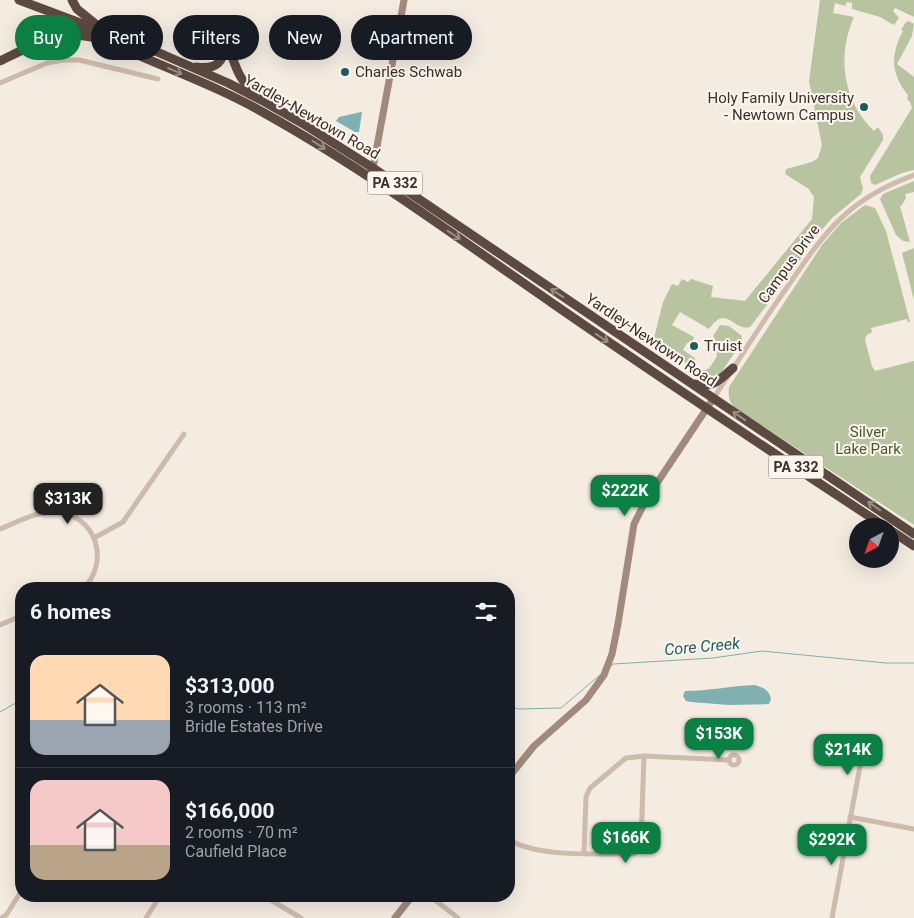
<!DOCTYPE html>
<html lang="en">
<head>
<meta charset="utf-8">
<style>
  :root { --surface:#171b24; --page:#242831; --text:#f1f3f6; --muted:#9ea1a6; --line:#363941; --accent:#0b8043 }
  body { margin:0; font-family:Roboto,sans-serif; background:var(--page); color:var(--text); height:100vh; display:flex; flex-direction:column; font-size:19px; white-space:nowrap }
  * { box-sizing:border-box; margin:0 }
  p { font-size:16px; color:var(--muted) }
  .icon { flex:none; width:28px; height:28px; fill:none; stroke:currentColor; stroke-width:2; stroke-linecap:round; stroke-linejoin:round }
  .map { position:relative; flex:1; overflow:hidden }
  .panel { position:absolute; left:15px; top:582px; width:500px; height:320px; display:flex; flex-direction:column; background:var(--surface); border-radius:20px; box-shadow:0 5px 20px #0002 }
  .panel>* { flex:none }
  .guide { position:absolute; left:15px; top:15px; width:500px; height:45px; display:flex; gap:10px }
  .needle { width:32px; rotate:221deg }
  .fabs { position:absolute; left:849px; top:518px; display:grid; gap:10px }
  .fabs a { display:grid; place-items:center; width:50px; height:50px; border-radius:50%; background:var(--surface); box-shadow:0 5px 20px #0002; font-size:25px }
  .price { position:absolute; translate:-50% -42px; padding:0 11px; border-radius:10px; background:var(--accent); color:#fff; font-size:16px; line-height:32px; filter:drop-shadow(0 1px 2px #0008) }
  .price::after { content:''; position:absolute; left:50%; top:30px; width:15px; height:11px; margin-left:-8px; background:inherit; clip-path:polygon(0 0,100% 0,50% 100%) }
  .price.selected { background:#222; color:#fff }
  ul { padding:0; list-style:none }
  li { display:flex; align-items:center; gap:15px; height:125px; padding:0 15px }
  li+li { border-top:1px solid var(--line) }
  li span { display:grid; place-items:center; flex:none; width:140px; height:100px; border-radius:15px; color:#555 }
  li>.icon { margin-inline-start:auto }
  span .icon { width:60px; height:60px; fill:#fffc; stroke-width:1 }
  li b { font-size:21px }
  h2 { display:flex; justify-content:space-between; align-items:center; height:60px; padding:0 15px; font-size:21px }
  .tag { padding:0 18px; border-radius:22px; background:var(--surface); box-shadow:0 5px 20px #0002; font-size:18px; line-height:45px }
  .tag.selected { background:var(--accent); color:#fff }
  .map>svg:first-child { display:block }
</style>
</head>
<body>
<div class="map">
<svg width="914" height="918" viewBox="0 0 914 918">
  <rect width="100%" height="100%" fill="#f4ebe1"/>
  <g fill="#b8c4a0">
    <path d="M820 0H914V17L895 8 893 11 899 18 894 25 880 17 852 9V3L847 2 845 6 835 3 833 13 854 17C837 55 842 100 874 131L878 127 883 135V140L860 177 863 189 861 194 832 218 819 233 777 292 750 327C733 332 727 303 709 329L680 312 672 325 694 337 693 341 687 343 683 350 695 358 694 364C707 377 710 367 717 356L715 339 713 336 720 325 729 326 742 336 741 343 717 379 713 381 653 342 663 302 672 284 678 286 682 279 688 282 691 279 713 286 711 297 745 301 812 219 814 197 809 189 785 174 786 169 812 162 818 158 822 145 809 81Z"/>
    <path d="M909 21 914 24 912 36 897 64 914 77V170L902 173 875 185 871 183 870 176 912 108 910 102 907 99 908 95C891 74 890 55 903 31L901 30 906 22Z"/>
    <polygon points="914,181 914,192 905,194 906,198 902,205 900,206 910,242 903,241 896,235 880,199 883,194"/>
    <path d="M865 205 875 208 886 231 910 322H908L907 319 871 328 872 332 866 336 865 340 872 366 875 371 914 361V525L738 410C729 404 728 397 729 387L822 245 841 223Z"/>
    <polygon points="914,248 914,300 902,253"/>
  </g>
  <g fill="#7fb0b2">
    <polygon points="361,112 362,112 359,132 355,132 336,121 339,117"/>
    <path d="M755 685C764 688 769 690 771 699L769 704 729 705 691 702 686 701 683 696 685 691C708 691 731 686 755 685Z"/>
  </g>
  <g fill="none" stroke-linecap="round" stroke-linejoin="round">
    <g stroke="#7fb0b2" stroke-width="1">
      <polyline points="611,666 613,664 713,658 762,651 886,663 914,663"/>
      <polyline points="509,705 518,709 561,708 600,675"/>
      <polyline points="0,712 21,700"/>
    </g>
    <g stroke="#cdbbac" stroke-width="5">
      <polyline points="0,83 47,63 63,60 79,60 158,79"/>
      <path d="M733 369C751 340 770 311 790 283 827 229 850 198 914 175"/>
      <polyline points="713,399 728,376"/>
      <path d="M0 529C17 522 37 511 55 512 96 514 111 561 83 589"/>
      <polyline points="94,538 123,522 184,434"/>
      <polyline points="0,625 21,616"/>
      <circle cx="734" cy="760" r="5"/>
      <polyline points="850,817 914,829"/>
      <path d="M509 840C540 858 596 853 633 854L639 849 641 843 644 756"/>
      <polyline points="584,853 586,797 590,788 626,758 644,756 729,760"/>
      <polyline points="264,896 301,918"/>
      <polyline points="430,896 458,918"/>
      <polyline points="2,918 7,914 21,891"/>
      <polyline points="146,918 160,896"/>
      <polyline points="832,918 865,739"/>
    </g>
    <g stroke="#a18a7d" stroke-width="7">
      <polyline points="368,177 373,168 404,0"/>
      <polyline points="509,777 534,746 586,700 604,675 612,654 618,624 634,524 647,498 713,399"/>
      <polyline points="395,918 412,896"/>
    </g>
    <g stroke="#5c4a42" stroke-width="9">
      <polyline points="19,0 155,51 228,83 265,102 302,123 373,168 914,534"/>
      <polyline points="72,0 77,9 98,26"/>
      <path d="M80 28C141 60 207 80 266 114 366 170 458 238 552 303 662 379 773 453 884 526"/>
      <path d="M226 41C235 61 236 78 254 92"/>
      <path d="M37 42C47 33 52 27 51 13"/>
      <path d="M0 61C27 48 59 29 90 37"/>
      <path d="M196 67C217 70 224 62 226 42"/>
      <path d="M695 384C712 389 721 379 733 368"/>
      <polyline points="890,530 914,546"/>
    </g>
  </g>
  <defs><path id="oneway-shaft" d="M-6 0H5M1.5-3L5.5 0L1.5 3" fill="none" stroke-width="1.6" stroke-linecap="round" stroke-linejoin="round" transform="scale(1.25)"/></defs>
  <g stroke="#9c8e87">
    <use href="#oneway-shaft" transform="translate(175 71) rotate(23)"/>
    <use href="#oneway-shaft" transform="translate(319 145) rotate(32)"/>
    <use href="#oneway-shaft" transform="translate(454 235) rotate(34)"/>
    <use href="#oneway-shaft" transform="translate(557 293) rotate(-147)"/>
    <use href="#oneway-shaft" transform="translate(602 338) rotate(34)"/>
    <use href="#oneway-shaft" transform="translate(739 416) rotate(-146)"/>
    <use href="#oneway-shaft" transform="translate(874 506) rotate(-145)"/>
  </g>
  <g fill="#1f5a5e" stroke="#fbf5ee" stroke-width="2">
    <circle cx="345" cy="72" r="5"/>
    <circle cx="864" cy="107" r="5"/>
    <circle cx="694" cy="346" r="5"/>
  </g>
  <g text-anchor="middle" stroke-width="4" stroke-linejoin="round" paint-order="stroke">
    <g fill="#fbf5ee" stroke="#756b66" stroke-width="1">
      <rect x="367.5" y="171.5" width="55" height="23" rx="4"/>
      <rect x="768.5" y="455.5" width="55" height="23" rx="4"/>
    </g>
    <g font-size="14" font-weight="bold" fill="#3b302b">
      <text x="395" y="188">PA 332</text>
      <text x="796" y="472">PA 332</text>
    </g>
    <g font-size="15" fill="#3b302b" stroke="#fbf5ee" text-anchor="start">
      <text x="355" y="77">Charles Schwab</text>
      <text x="854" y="103" text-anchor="end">Holy Family University<tspan x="854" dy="17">- Newtown Campus</tspan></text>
      <text x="704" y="351">Truist</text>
    </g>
    <g font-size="15" fill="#3b302b" stroke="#fbf5ee">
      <text transform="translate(312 117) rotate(30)" y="5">Yardley-Newtown Road</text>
      <text transform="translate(789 264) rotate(-54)" y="5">Campus Drive</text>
      <text transform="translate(651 340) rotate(34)" y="5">Yardley-Newtown Road</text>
    </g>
    <g font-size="15" fill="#4a5a2e" stroke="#fbf5ee">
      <text x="868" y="437">Silver<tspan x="868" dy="17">Lake Park</tspan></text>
    </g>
    <g font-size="16" font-style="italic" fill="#1f5a5e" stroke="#fbf5ee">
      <text transform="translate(702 646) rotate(-5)" y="6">Core Creek</text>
    </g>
  </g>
</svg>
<div class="fabs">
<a><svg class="needle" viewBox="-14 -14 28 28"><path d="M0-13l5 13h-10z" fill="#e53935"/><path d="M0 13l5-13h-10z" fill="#9ea1a6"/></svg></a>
</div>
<b class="price" style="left:625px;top:517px">$222K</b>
<b class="price selected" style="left:68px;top:525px">$313K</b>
<b class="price" style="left:719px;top:760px">$153K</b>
<b class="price" style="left:848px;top:776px">$214K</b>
<b class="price" style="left:626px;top:864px">$166K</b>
<b class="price" style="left:832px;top:866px">$292K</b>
<div class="guide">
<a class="tag selected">Buy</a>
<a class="tag">Rent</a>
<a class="tag">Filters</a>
<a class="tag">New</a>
<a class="tag">Apartment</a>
</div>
<section class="panel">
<h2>6 homes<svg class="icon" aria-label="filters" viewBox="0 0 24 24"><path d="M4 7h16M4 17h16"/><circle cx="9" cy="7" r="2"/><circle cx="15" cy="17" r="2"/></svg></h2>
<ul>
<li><span style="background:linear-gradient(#ffd9b3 65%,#9aa5b1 0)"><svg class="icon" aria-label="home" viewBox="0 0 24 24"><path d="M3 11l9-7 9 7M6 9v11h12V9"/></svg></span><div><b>$313,000</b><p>3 rooms · 113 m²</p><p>Bridle Estates Drive</p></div></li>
<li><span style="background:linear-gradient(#f6c9c9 65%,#b9a48a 0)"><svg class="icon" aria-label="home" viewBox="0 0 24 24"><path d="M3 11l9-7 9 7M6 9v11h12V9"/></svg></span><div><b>$166,000</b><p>2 rooms · 70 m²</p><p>Caufield Place</p></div></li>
</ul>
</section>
</div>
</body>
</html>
